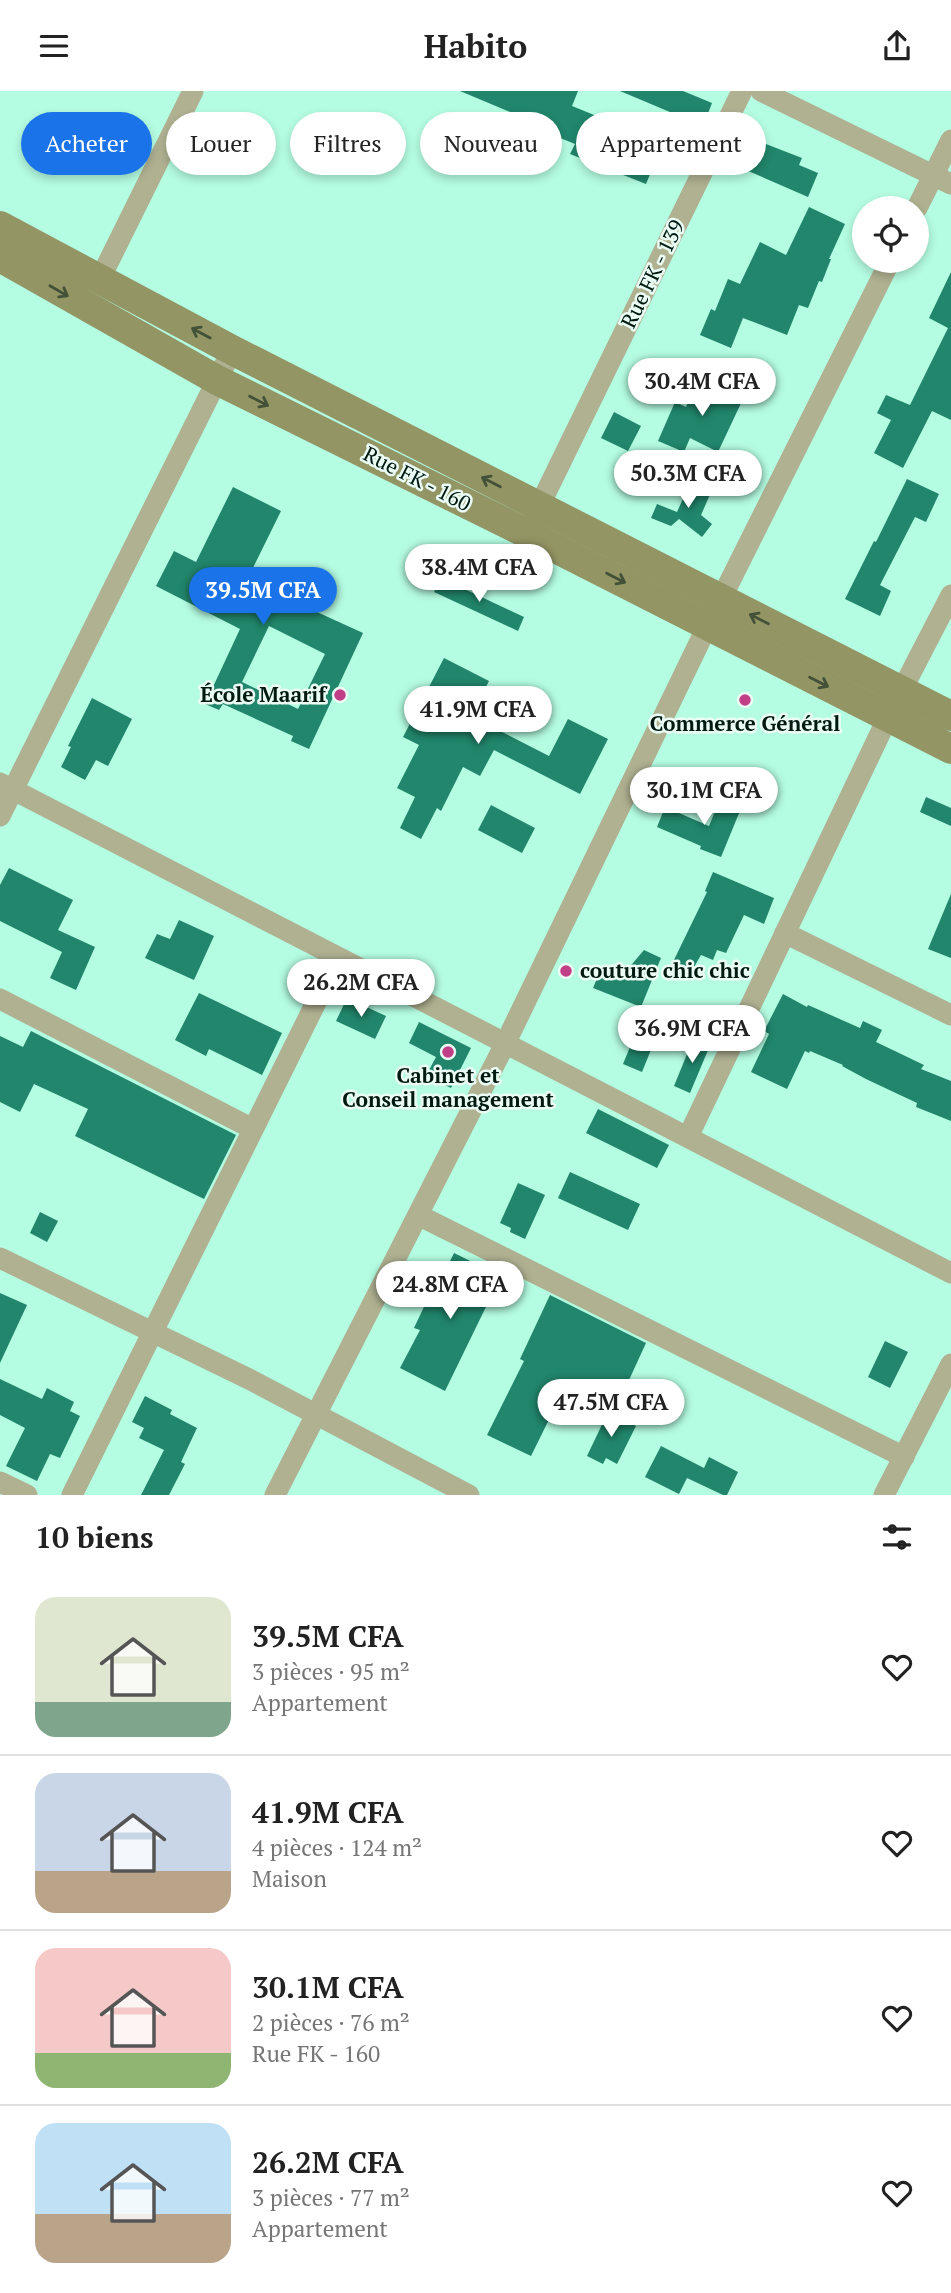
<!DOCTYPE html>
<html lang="fr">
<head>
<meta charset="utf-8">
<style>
  :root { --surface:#fff; --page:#f6f6f6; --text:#222; --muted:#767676; --line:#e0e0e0; --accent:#1a73e8 }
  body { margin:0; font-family:"PT Serif",serif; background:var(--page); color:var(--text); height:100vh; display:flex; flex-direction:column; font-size:26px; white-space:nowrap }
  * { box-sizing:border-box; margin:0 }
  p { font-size:23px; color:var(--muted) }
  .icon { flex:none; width:38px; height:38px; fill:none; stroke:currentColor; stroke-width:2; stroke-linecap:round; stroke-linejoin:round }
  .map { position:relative; height:1404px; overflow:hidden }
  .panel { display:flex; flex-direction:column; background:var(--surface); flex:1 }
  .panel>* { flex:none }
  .top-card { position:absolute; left:21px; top:21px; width:910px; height:63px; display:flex; gap:14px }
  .tools { position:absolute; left:852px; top:105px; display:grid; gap:14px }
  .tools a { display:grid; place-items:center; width:77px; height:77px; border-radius:50%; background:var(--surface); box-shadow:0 4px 10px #0003; font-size:35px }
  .price { position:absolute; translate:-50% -60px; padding:0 16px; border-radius:24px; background:#fff; color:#222; font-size:23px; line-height:46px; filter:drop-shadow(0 2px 4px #0008) }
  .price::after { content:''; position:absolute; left:50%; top:42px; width:21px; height:16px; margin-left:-10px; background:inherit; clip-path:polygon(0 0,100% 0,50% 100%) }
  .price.on { background:var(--accent); color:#fff }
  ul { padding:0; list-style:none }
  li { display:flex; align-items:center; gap:21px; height:175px; padding:0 35px }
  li+li { border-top:2px solid var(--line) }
  li span { display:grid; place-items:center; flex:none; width:196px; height:140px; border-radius:21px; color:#555 }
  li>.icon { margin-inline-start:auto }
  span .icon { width:84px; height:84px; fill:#fffc; stroke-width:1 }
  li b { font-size:30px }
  h2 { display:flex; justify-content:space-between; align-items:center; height:84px; padding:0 35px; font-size:30px }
  .chip { padding:0 24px; border-radius:32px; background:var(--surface); box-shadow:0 4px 10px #0003; font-size:24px; line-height:63px }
  .chip.on { background:var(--accent); color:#fff }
  header { display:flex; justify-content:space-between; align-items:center; height:91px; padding:0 35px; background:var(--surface); font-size:32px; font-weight:700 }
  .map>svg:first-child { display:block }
</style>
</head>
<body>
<header><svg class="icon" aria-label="menu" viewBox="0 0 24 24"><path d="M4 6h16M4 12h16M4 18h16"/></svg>Habito<svg class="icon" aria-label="share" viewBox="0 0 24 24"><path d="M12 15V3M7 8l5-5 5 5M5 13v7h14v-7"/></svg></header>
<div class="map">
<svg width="951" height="1404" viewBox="0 0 951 1404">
  <rect width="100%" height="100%" fill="#b4fce2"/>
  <g fill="#21866b" fill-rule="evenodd">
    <polygon points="460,0 578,0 572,15 663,52 646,93 570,63 575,53 513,28 515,23"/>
    <polygon points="620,0 683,0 712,12 702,38 676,27 677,24"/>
    <polygon points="758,50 802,67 799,74 818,82 808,106 746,79"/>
    <polygon points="809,116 845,133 829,168 831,168 822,191 819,190 808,217 799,214 787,244 743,227 731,257 700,244 711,218 715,220 728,188 740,193 760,151 786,164"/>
    <polygon points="951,181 951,329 932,320 903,377 874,362 891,329 877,322 886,304 910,314 948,237 929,227"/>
    <polygon points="699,285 743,308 718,361 690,347 684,361 658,350 675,311 686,316"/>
    <polygon points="614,321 641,335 628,360 601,347"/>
    <polygon points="907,388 939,403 926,431 915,426 880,494 891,500 880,525 845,508 874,450 876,451"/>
    <polygon points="691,390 712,399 701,424 712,433 702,446 679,428 671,435 651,427 657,413 677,421"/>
    <path d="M233 396 281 420 247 489 363 542 309 658 291 650 293 645 223 613 219 619 205 613 240 538 156 495 174 460 196 471ZM269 535 325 563 298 618 242 591Z"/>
    <polygon points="441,487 524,526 518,540 434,501"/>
    <polygon points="444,567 489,590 471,625 549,665 568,628 608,648 580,703 494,659 480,685 463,676 441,720 437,717 421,748 400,737 415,706 397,697 419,654 403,646"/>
    <polygon points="92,607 132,628 108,675 96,669 85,689 61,676 71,656 68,655"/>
    <polygon points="721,706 742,715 721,766 700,758 701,755 657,736 665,716 709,735"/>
    <polygon points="926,706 951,717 951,735 920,721"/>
    <polygon points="491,714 535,737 522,762 478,739"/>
    <polygon points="9,777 73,809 58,839 95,856 76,899 50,887 62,861 0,830 0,794"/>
    <polygon points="713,781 774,807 764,833 744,824 726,862 717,859 713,869 701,864 690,883 672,873 707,801 705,800"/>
    <polygon points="951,803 951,867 928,858"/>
    <polygon points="179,829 214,845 194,889 145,867 157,843 170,848"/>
    <polygon points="644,859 661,867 641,916 593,897 602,876 622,885"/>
    <polygon points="199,902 282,942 262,984 209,958 206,965 175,949"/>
    <polygon points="783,903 807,916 808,914 860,937 863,930 882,939 876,951 924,974 921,978 951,990 951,1030 916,1016 917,1012 866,988 842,975 843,974 810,960 809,962 805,960 787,998 751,981 769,943 764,940"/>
    <polygon points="347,907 386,925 375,948 336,930"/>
    <polygon points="642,927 661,934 642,981 623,973"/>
    <polygon points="419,931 471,957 451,997 426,985 436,966 409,952"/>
    <polygon points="31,940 236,1044 204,1108 75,1045 88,1018 34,993 20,1021 0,1011 0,945 23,956"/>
    <polygon points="694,946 711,952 690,1002 674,995"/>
    <polygon points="598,1018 669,1054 657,1077 586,1042"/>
    <polygon points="570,1081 640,1113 628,1139 558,1107"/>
    <polygon points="518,1092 545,1104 525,1148 510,1141 511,1137 500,1132"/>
    <polygon points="40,1121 58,1130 47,1151 30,1142"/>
    <polygon points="454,1162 501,1185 445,1300 400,1277 420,1239 414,1237 430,1203 433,1205"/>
    <polygon points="0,1202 27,1214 0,1272"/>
    <polygon points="550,1204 646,1252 618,1313 568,1290 531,1365 487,1344 524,1270 520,1268"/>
    <polygon points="885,1250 908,1261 890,1297 868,1286"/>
    <polygon points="0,1288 42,1308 47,1297 74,1311 70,1320 80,1325 60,1367 50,1363 37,1390 6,1375 25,1337 0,1324"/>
    <polygon points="145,1305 172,1319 170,1323 197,1337 181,1371 185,1373 169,1404 141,1404 164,1359 139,1347 144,1337 132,1331"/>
    <polygon points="608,1321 636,1335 617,1373 606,1367 603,1373 587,1365"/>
    <polygon points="661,1355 704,1377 709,1366 738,1381 727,1404 723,1404 687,1387 679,1403 645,1386"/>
  </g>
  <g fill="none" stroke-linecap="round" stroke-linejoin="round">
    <g stroke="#afb191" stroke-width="21">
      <polyline points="761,0 951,93"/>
      <polyline points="917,117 951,49"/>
      <polyline points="100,188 193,0"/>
      <polyline points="534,426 742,0"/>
      <polyline points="0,692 951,1182"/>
      <polyline points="0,725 232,259"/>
      <polyline points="785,842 951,924"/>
      <polyline points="0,908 253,1038"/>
      <polyline points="688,1046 888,626 951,504"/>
      <polyline points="418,1124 904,1366"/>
      <polyline points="0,1167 249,1288 469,1404"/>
      <polyline points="0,1391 27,1404"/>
      <polyline points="72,1404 338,867"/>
      <polyline points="275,1404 505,953 702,546 890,170"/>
      <polyline points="884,1404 951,1273"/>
    </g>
    <g stroke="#939564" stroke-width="30">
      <polyline points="0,135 232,259 951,625"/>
      <polyline points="0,166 217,289 526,442 951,658"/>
    </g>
  </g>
  <defs><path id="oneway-shaft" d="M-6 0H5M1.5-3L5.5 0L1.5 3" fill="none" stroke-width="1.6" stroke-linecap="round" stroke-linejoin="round" transform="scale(1.75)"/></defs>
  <g stroke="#425137">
    <use href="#oneway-shaft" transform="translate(59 200) rotate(30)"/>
    <use href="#oneway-shaft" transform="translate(201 242) rotate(-152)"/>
    <use href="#oneway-shaft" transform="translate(259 310) rotate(27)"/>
    <use href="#oneway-shaft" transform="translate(491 391) rotate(-153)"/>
    <use href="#oneway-shaft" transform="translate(616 487) rotate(27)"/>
    <use href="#oneway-shaft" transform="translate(759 528) rotate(-153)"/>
    <use href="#oneway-shaft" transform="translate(819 591) rotate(27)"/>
  </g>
  <g fill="#c13f87" stroke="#ebfcf5" stroke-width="2.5">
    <circle cx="340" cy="604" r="7"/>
    <circle cx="745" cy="609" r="7"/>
    <circle cx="566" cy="880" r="7"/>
    <circle cx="448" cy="961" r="7"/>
  </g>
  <g text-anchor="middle" stroke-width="5" stroke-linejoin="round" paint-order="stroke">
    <g font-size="21" fill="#001a12" stroke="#ebfcf5">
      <text transform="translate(653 183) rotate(-64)" y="7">Rue FK - 139</text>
      <text transform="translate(417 388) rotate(27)" y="7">Rue FK - 160</text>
    </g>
    <g font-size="21" font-weight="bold" fill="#001a12" stroke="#ebfcf5">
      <text x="326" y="611" text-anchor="end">École Maarif</text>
      <text x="745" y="640">Commerce Général</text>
      <text x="580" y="887" text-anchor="start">couture chic chic</text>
      <text x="448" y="992">Cabinet et<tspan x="448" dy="24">Conseil management</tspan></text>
    </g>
  </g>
</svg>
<div class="tools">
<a><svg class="icon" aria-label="locate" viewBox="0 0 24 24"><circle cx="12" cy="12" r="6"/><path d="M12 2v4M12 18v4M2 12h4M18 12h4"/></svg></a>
</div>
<b class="price" style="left:702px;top:327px">30.4M CFA</b>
<b class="price" style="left:688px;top:419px">50.3M CFA</b>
<b class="price" style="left:479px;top:513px">38.4M CFA</b>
<b class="price on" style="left:263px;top:536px">39.5M CFA</b>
<b class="price" style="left:478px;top:655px">41.9M CFA</b>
<b class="price" style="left:704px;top:736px">30.1M CFA</b>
<b class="price" style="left:361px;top:928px">26.2M CFA</b>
<b class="price" style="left:692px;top:974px">36.9M CFA</b>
<b class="price" style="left:450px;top:1230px">24.8M CFA</b>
<b class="price" style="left:611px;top:1348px">47.5M CFA</b>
<div class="top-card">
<a class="chip on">Acheter</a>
<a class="chip">Louer</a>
<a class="chip">Filtres</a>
<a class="chip">Nouveau</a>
<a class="chip">Appartement</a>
</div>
</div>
<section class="panel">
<h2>10 biens<svg class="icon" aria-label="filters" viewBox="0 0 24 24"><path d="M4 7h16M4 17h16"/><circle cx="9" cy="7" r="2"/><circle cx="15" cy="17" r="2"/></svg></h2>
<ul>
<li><span style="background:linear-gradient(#dfe7d0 75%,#7fa58c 0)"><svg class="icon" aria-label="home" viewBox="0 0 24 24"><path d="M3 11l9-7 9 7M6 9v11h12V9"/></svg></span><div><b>39.5M CFA</b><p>3 pièces · 95 m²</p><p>Appartement</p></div><svg class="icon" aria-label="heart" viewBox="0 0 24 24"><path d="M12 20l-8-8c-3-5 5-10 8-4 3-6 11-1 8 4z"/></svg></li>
<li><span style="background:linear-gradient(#c9d6e8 70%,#b9a48a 0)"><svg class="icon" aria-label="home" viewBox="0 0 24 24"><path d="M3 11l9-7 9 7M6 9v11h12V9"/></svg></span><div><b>41.9M CFA</b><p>4 pièces · 124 m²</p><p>Maison</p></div><svg class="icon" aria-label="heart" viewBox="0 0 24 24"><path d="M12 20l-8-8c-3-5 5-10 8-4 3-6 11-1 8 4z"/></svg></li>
<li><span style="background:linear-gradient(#f6c9c9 75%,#8fb573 0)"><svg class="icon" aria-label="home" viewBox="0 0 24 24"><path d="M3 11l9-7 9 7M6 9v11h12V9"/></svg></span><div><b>30.1M CFA</b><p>2 pièces · 76 m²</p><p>Rue FK - 160</p></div><svg class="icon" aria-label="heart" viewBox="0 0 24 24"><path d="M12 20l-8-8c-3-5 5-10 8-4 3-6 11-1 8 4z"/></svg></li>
<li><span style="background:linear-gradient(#bfe0f5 65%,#b9a48a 0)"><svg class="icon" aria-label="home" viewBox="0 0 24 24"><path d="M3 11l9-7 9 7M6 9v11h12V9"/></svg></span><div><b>26.2M CFA</b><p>3 pièces · 77 m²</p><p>Appartement</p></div><svg class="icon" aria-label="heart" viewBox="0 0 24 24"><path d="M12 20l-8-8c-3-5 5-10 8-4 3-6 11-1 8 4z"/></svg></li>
</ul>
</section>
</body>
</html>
